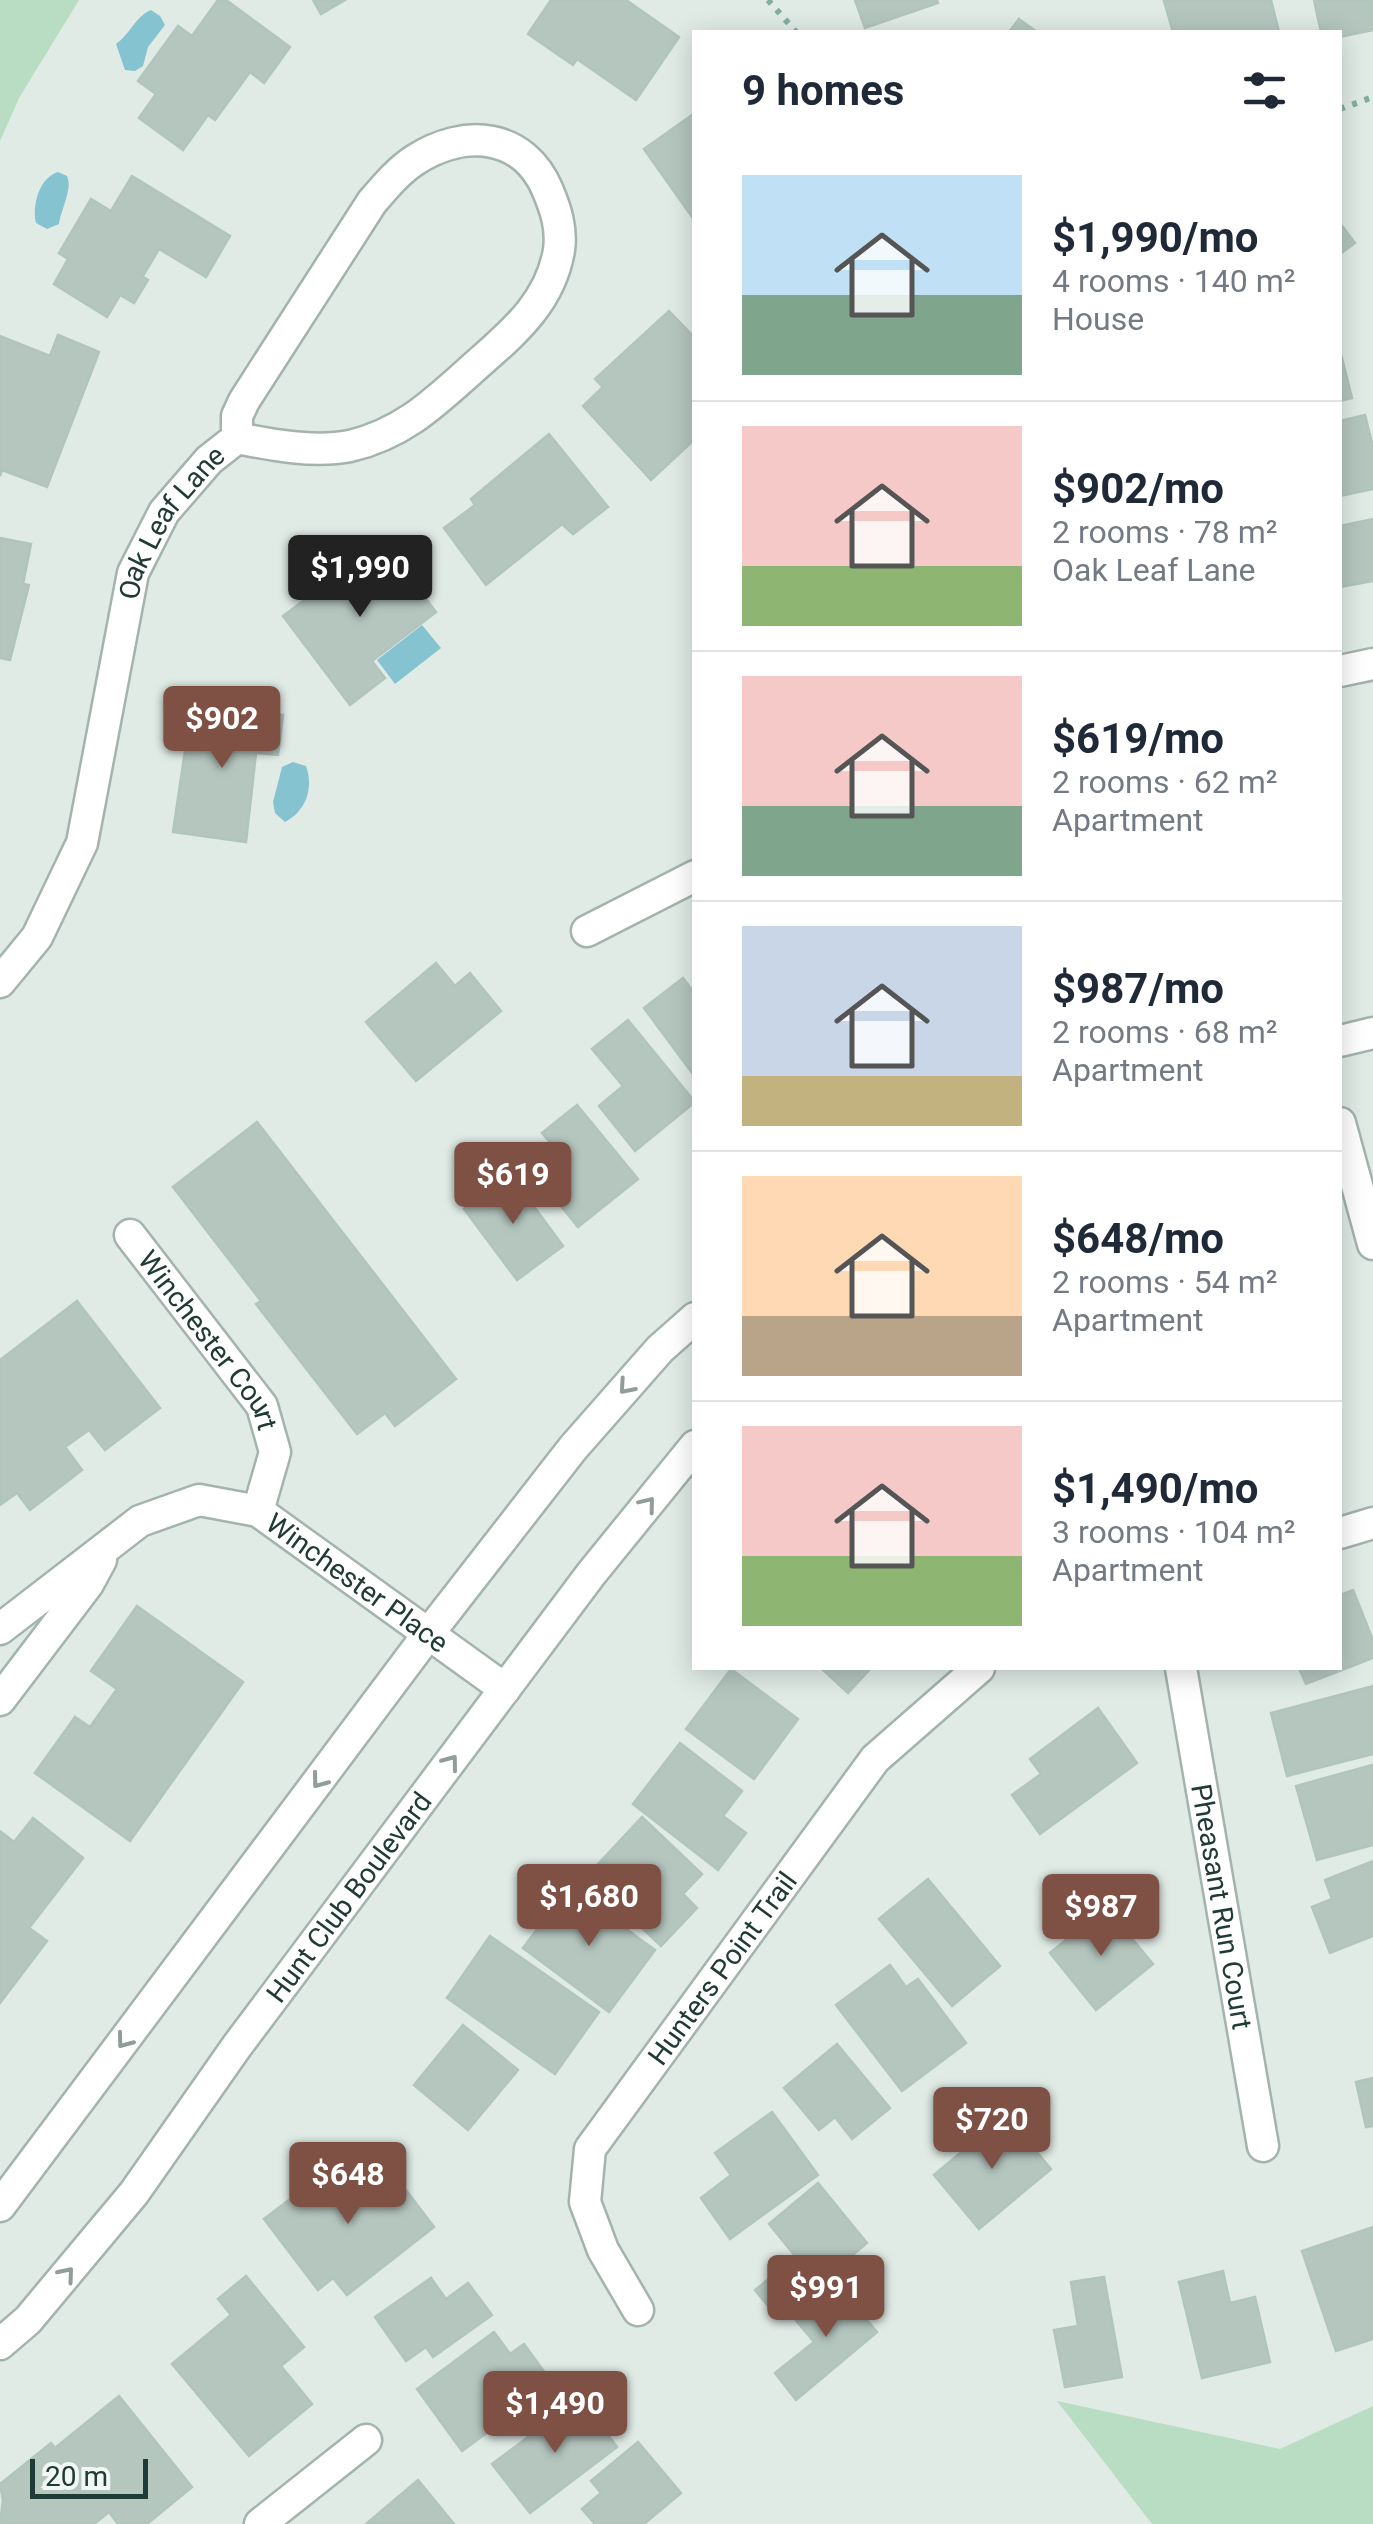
<!DOCTYPE html>
<html lang="en">
<head>
<meta charset="utf-8">
<style>
  :root { --surface:#fff; --page:#f6f6f7; --text:#1f2937; --muted:#747a83; --line:#e0e1e3; --accent:#7e5144 }
  body { margin:0; font-family:Roboto,sans-serif; background:var(--page); color:var(--text); height:100vh; display:flex; flex-direction:column; font-size:38px; white-space:nowrap }
  * { box-sizing:border-box; margin:0 }
  p { font-size:32px; color:var(--muted) }
  .icon { flex:none; width:55px; height:55px; fill:none; stroke:currentColor; stroke-width:2; stroke-linecap:round; stroke-linejoin:round }
  .map { position:relative; flex:1; overflow:hidden }
  .sheet { position:absolute; left:692px; top:30px; width:650px; height:1640px; display:flex; flex-direction:column; background:var(--surface); border-radius:0px; box-shadow:0 5px 25px #0003 }
  .sheet>* { flex:none }
  .scale { position:absolute; left:30px; bottom:25px; width:118px; box-sizing:border-box; padding-left:10px; border:5px solid #203b35; border-top:0; font-size:28px; line-height:35px; white-space:nowrap; color:#203b35; -webkit-text-stroke:8px #f0f7f4; paint-order:stroke }
  .price { position:absolute; translate:-50% -85px; padding:0 22px; border-radius:10px; background:var(--accent); color:#fff; font-size:32px; line-height:65px; filter:drop-shadow(0 2px 5px #0008) }
  .price::after { content:''; position:absolute; left:50%; top:60px; width:30px; height:22px; margin-left:-15px; background:inherit; clip-path:polygon(0 0,100% 0,50% 100%) }
  .price.active { background:#222; color:#fff }
  ul { padding:0; list-style:none }
  li { display:flex; align-items:center; gap:30px; height:250px; padding:0 50px }
  li+li { border-top:2px solid var(--line) }
  li span { display:grid; place-items:center; flex:none; width:280px; height:200px; border-radius:0px; color:#555 }
  li>.icon { margin-inline-start:auto }
  span .icon { width:120px; height:120px; fill:#fffc; stroke-width:1 }
  li b { font-size:42px }
  h2 { display:flex; justify-content:space-between; align-items:center; height:120px; padding:0 50px; font-size:42px }
  .map>svg:first-child { display:block }
</style>
</head>
<body>
<div class="map">
<svg width="1373" height="2524" viewBox="0 0 1373 2524">
  <rect width="100%" height="100%" fill="#e0ebe6"/>
  <g fill="#b8ddc3">
    <polygon points="0,0 79,0 19,98 0,141"/>
    <polygon points="1057,2401 1280,2449 1373,2406 1373,2524 1152,2524"/>
  </g>
  <g fill="#86c3d1">
    <path d="M151 10 160 16 165 25 148 47 143 66 135 71 125 70 116 44C130 34 136 16 151 10Z"/>
    <path d="M58 172 67 176C73 189 61 209 59 224L47 229 36 223C32 205 39 178 58 172Z"/>
    <polygon points="422,625 441,648 395,684 377,660"/>
    <path d="M293 762 306 766C314 788 306 811 285 822L275 813 273 802 282 767Z"/>
  </g>
  <g fill="#b5c6bf" stroke="#b2c4be" stroke-width="2.5">
    <polygon points="218,0 226,0 290,47 264,83 250,72 215,120 208,115 183,150 139,118 156,94 138,81 178,26 192,36"/>
    <polygon points="313,0 345,0 321,14"/>
    <polygon points="551,0 626,0 679,37 636,100 577,59 573,65 528,34"/>
    <polygon points="855,0 937,0 938,3 865,28"/>
    <polygon points="1271,0 1279,32 1173,32 1164,1"/>
    <polygon points="1314,0 1373,0 1373,30 1340,37 1340,32 1321,32"/>
    <polygon points="1019,19 1037,32 1009,32"/>
    <polygon points="695,113 695,221 644,149"/>
    <polygon points="132,176 230,236 206,277 159,249 143,276 136,273 148,280 134,303 120,295 107,317 54,284 68,259 59,253 91,199 111,211"/>
    <polygon points="1340,223 1355,243 1340,254"/>
    <polygon points="669,311 695,338 695,439 651,480 583,406 603,387 595,379"/>
    <polygon points="58,335 99,352 47,487 2,470 0,476 0,336 50,356"/>
    <polygon points="1340,350 1352,398 1340,401"/>
    <polygon points="1365,415 1373,447 1373,489 1340,496 1340,421"/>
    <polygon points="549,434 608,507 573,534 562,524 486,585 444,528 475,505 471,499"/>
    <polygon points="1373,519 1373,581 1340,587 1340,526"/>
    <polygon points="0,538 31,544 23,584 29,585 10,660 0,658"/>
    <polygon points="381,540 436,612 372,661 385,678 350,705 283,616 323,586 328,592 350,575 345,568"/>
    <polygon points="191,710 283,715 278,755 256,753 246,842 173,832"/>
    <polygon points="436,963 455,986 470,973 501,1011 416,1081 366,1022"/>
    <polygon points="683,978 695,994 695,1077 644,1008"/>
    <polygon points="628,1020 695,1102 635,1151 599,1106 623,1086 592,1049"/>
    <polygon points="577,1105 638,1179 578,1227 535,1174 560,1154 542,1133"/>
    <polygon points="257,1122 456,1379 395,1426 385,1413 357,1434 256,1304 261,1301 173,1187"/>
    <polygon points="510,1174 563,1246 517,1280 464,1209"/>
    <polygon points="77,1301 160,1408 105,1450 89,1430 65,1447 82,1470 30,1510 17,1493 0,1505 0,1360"/>
    <polygon points="1353,1590 1373,1640 1373,1658 1306,1684 1299,1668 1340,1668 1340,1595"/>
    <polygon points="137,1606 243,1682 130,1841 35,1773 75,1717 90,1727 117,1689 91,1671"/>
    <polygon points="821,1668 871,1668 848,1693"/>
    <polygon points="731,1669 798,1719 754,1779 686,1729"/>
    <polygon points="1373,1686 1373,1754 1287,1776 1271,1713"/>
    <polygon points="1098,1708 1137,1763 1040,1834 1012,1795 1041,1774 1030,1759"/>
    <polygon points="680,1743 742,1791 723,1816 746,1833 718,1870 633,1804"/>
    <polygon points="1372,1765 1373,1845 1317,1860 1296,1786"/>
    <polygon points="642,1817 702,1874 683,1894 697,1908 661,1946 587,1876"/>
    <polygon points="33,1818 83,1858 29,1928 47,1941 0,2003 0,1831 14,1842"/>
    <polygon points="1373,1861 1373,1936 1330,1953 1312,1907 1332,1899 1325,1880"/>
    <polygon points="928,1879 1000,1966 952,2006 879,1919"/>
    <polygon points="569,1887 655,1950 609,2012 523,1948"/>
    <polygon points="1106,1907 1153,1964 1096,2010 1050,1953"/>
    <polygon points="490,1936 599,2012 555,2074 447,1998"/>
    <polygon points="890,1965 906,1987 918,1979 966,2043 902,2091 836,2005"/>
    <polygon points="463,2025 518,2070 468,2130 414,2085"/>
    <polygon points="837,2044 890,2108 852,2139 835,2117 819,2130 784,2088"/>
    <polygon points="1373,2078 1373,2126 1366,2127 1356,2082"/>
    <polygon points="772,2112 818,2175 730,2239 701,2198 731,2175 715,2153"/>
    <polygon points="1006,2115 1051,2169 979,2229 934,2175"/>
    <polygon points="341,2160 367,2194 393,2173 434,2227 347,2295 333,2278 318,2290 264,2219"/>
    <polygon points="818,2183 867,2243 777,2317 755,2290 796,2257 769,2224"/>
    <polygon points="1373,2227 1373,2339 1336,2351 1302,2251"/>
    <polygon points="1223,2271 1230,2303 1255,2297 1270,2362 1202,2378 1179,2282"/>
    <polygon points="246,2276 304,2347 281,2366 312,2404 249,2456 172,2364 231,2315 218,2299"/>
    <polygon points="1104,2277 1122,2377 1065,2387 1054,2330 1078,2326 1071,2282"/>
    <polygon points="431,2278 446,2299 468,2283 492,2315 433,2357 426,2347 406,2361 375,2317"/>
    <polygon points="836,2283 877,2332 796,2400 775,2373 814,2342 794,2318"/>
    <polygon points="494,2332 510,2354 524,2344 553,2384 462,2451 417,2389"/>
    <polygon points="119,2396 192,2487 147,2524 118,2524 109,2512 94,2524 0,2524 3,2500 0,2484 51,2443 55,2448"/>
    <polygon points="580,2398 617,2447 530,2513 492,2464"/>
    <polygon points="638,2442 681,2493 644,2524 595,2524 582,2509 601,2493 591,2481"/>
    <polygon points="418,2480 454,2524 366,2524"/>
  </g>
  <g fill="none" stroke-linecap="round" stroke-linejoin="round">
    <defs>
      <g id="minor">
        <polyline points="1340,671 1373,664"/>
        <polyline points="587,931 695,876"/>
        <path id="s1" d="M0 982 37 937 82 843 133 573 164 512 209 460 237 438V416L244 401 372 202C385 187 398 171 415 160 465 128 524 133 548 191 556 210 562 229 559 250 550 305 509 336 471 370 433 404 402 434 350 446 314 453 272 445 237 438"/>
        <polyline points="1340,1041 1373,1033"/>
        <polyline points="1340,1123 1373,1244"/>
        <path id="s2" d="M130 1235 262 1406 275 1452 258 1511"/>
        <polyline points="1340,1533 1373,1523"/>
        <path id="s3" d="M0 1629 140 1521 199 1500 258 1511 505 1689"/>
        <path id="s4" d="M1181 1668 1263 2146"/>
        <polyline points="0,1700 88,1584 101,1560"/>
        <polyline points="0,2206 429,1633 573,1448 660,1349 695,1318"/>
        <path id="s5" d="M638 2310 603 2250 585 2202 590 2149 875 1759 979 1668"/>
        <path id="s6" d="M0 2344 28 2320 134 2193 237 2046 591 1574 695 1446"/>
        <polyline points="260,2524 366,2440"/>
      </g>
    </defs>
    <use href="#minor" stroke="#a3b3ad" stroke-width="35"/>
    <g stroke="#80afa2" stroke-width="6" stroke-dasharray="5 8" stroke-linecap="butt">
      <polyline points="768,0 796,32"/>
      <polyline points="1340,109 1373,97"/>
    </g>
    <use href="#minor" stroke="#fff" stroke-width="30"/>
  </g>
  <defs><path id="oneway-chevron" d="M-2-3.5L2.5 0L-2 3.5" fill="none" stroke-width="1.6" stroke-linecap="round" stroke-linejoin="round" transform="scale(2.5)"/></defs>
  <g stroke="#909d9a">
    <use href="#oneway-chevron" transform="translate(626 1387) rotate(131)"/>
    <use href="#oneway-chevron" transform="translate(648 1504) rotate(-51)"/>
    <use href="#oneway-chevron" transform="translate(451 1762) rotate(-53)"/>
    <use href="#oneway-chevron" transform="translate(319 1781) rotate(127)"/>
    <use href="#oneway-chevron" transform="translate(124 2041) rotate(127)"/>
    <use href="#oneway-chevron" transform="translate(67 2274) rotate(-50)"/>
  </g>
  <g text-anchor="middle" stroke-width="8" stroke-linejoin="round" paint-order="stroke">
    <g font-size="28" fill="#203b35" stroke="#f0f7f4">
      <text dy="10" stroke="none"><textPath href="#s1" startOffset="500">Oak Leaf Lane</textPath></text>
      <text dy="10" stroke="none"><textPath href="#s2" startOffset="132">Winchester Court</textPath></text>
      <text dy="10" stroke="none"><textPath href="#s3" startOffset="422">Winchester Place</textPath></text>
      <text dy="10" stroke="none"><textPath href="#s6" startOffset="568">Hunt Club Boulevard</textPath></text>
      <text dy="10" stroke="none"><textPath href="#s4" startOffset="242">Pheasant Run Court</textPath></text>
      <text dy="10" stroke="none"><textPath href="#s5" startOffset="398">Hunters Point Trail</textPath></text>
    </g>
  </g>
</svg>
<div class="scale">20 m</div>
<b class="price active" style="left:360px;top:620px">$1,990</b>
<b class="price" style="left:222px;top:771px">$902</b>
<b class="price" style="left:513px;top:1227px">$619</b>
<b class="price" style="left:589px;top:1949px">$1,680</b>
<b class="price" style="left:1101px;top:1959px">$987</b>
<b class="price" style="left:992px;top:2172px">$720</b>
<b class="price" style="left:348px;top:2227px">$648</b>
<b class="price" style="left:826px;top:2340px">$991</b>
<b class="price" style="left:555px;top:2456px">$1,490</b>
<section class="sheet">
<h2>9 homes<svg class="icon" aria-label="filters" viewBox="0 0 24 24"><path d="M4 7h16M4 17h16"/><circle cx="9" cy="7" r="2"/><circle cx="15" cy="17" r="2"/></svg></h2>
<ul>
<li><span style="background:linear-gradient(#bfe0f5 60%,#7fa58c 0)"><svg class="icon" aria-label="home" viewBox="0 0 24 24"><path d="M3 11l9-7 9 7M6 9v11h12V9"/></svg></span><div><b>$1,990/mo</b><p>4 rooms · 140 m²</p><p>House</p></div></li>
<li><span style="background:linear-gradient(#f6c9c9 70%,#8fb573 0)"><svg class="icon" aria-label="home" viewBox="0 0 24 24"><path d="M3 11l9-7 9 7M6 9v11h12V9"/></svg></span><div><b>$902/mo</b><p>2 rooms · 78 m²</p><p>Oak Leaf Lane</p></div></li>
<li><span style="background:linear-gradient(#f6c9c9 65%,#7fa58c 0)"><svg class="icon" aria-label="home" viewBox="0 0 24 24"><path d="M3 11l9-7 9 7M6 9v11h12V9"/></svg></span><div><b>$619/mo</b><p>2 rooms · 62 m²</p><p>Apartment</p></div></li>
<li><span style="background:linear-gradient(#c9d6e8 75%,#c2b280 0)"><svg class="icon" aria-label="home" viewBox="0 0 24 24"><path d="M3 11l9-7 9 7M6 9v11h12V9"/></svg></span><div><b>$987/mo</b><p>2 rooms · 68 m²</p><p>Apartment</p></div></li>
<li><span style="background:linear-gradient(#ffd9b3 70%,#b9a48a 0)"><svg class="icon" aria-label="home" viewBox="0 0 24 24"><path d="M3 11l9-7 9 7M6 9v11h12V9"/></svg></span><div><b>$648/mo</b><p>2 rooms · 54 m²</p><p>Apartment</p></div></li>
<li><span style="background:linear-gradient(#f6c9c9 65%,#8fb573 0)"><svg class="icon" aria-label="home" viewBox="0 0 24 24"><path d="M3 11l9-7 9 7M6 9v11h12V9"/></svg></span><div><b>$1,490/mo</b><p>3 rooms · 104 m²</p><p>Apartment</p></div></li>
</ul>
</section>
</div>
</body>
</html>
